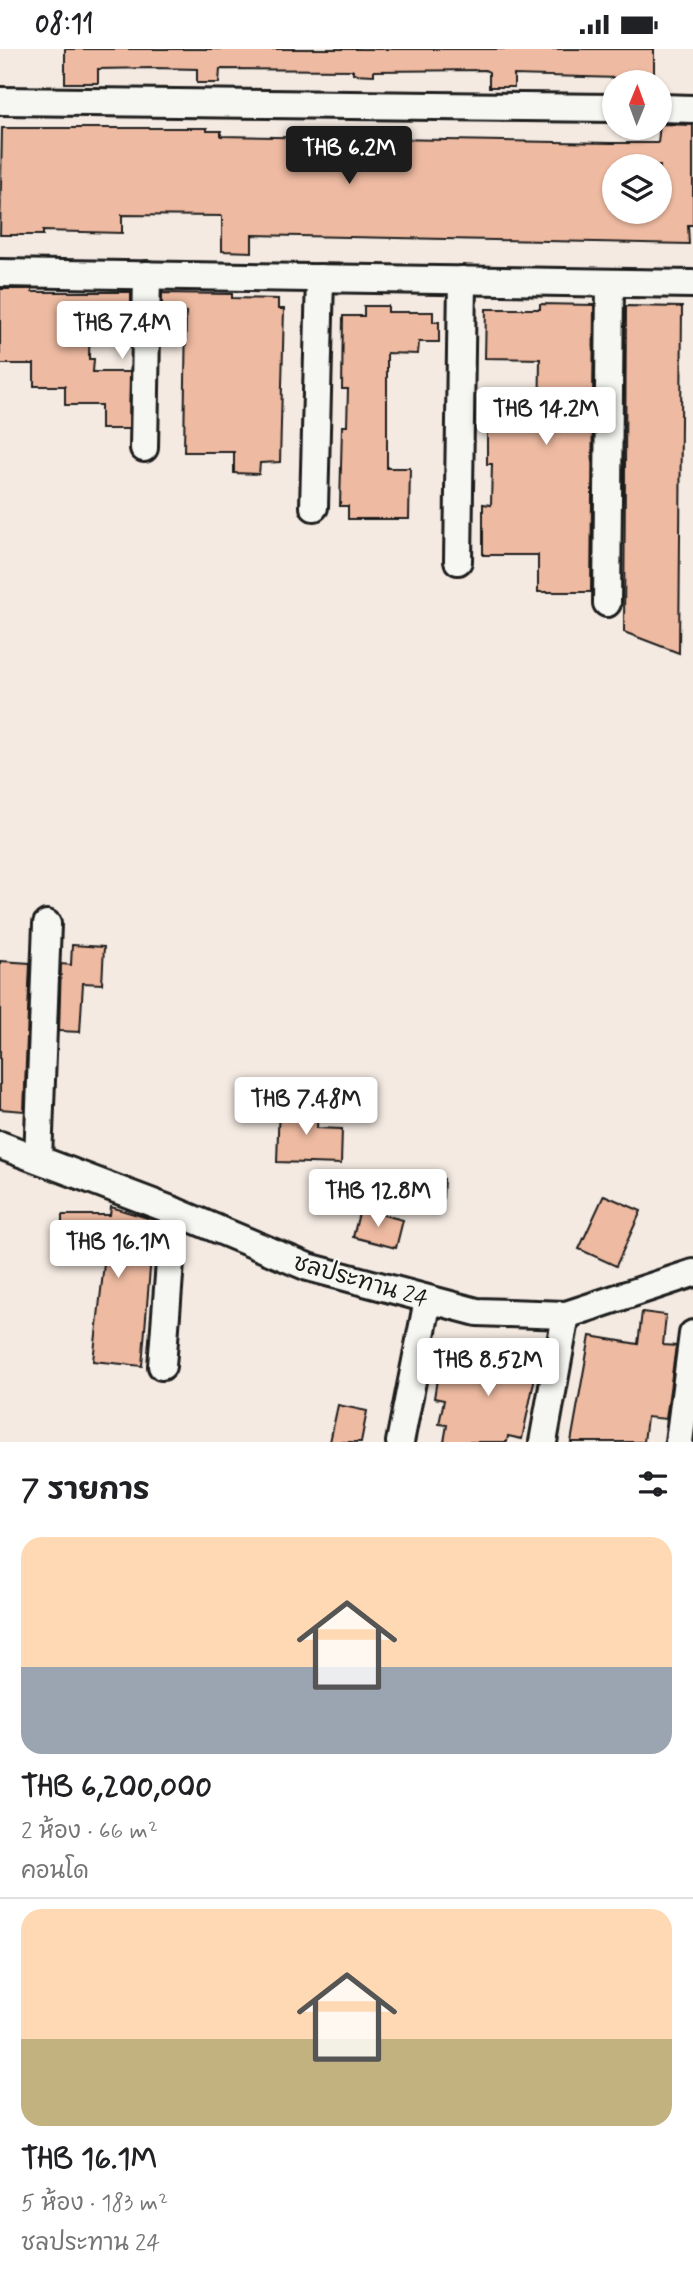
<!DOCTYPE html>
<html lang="th">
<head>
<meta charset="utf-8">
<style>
  :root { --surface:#fff; --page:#f6f6f6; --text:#202124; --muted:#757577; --line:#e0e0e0; --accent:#1c1c1c }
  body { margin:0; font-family:Mynerve,"Playpen Sans Thai",sans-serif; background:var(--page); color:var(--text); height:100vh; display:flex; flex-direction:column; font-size:26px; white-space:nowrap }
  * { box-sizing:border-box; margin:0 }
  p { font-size:23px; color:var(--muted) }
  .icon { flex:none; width:38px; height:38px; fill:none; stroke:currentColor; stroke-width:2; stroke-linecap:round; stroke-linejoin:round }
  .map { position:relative; height:1393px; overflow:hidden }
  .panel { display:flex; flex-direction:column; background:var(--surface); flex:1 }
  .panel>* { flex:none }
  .needle { width:46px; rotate:1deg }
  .tools { position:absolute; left:602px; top:21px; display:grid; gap:14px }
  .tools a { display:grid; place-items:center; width:70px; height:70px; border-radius:50%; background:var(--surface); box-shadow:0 2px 5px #0004; font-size:35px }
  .price { position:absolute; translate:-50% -60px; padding:0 16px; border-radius:7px; background:#fff; color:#222; font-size:23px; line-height:46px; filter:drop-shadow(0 2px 4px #0008) }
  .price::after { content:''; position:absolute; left:50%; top:42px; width:21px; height:16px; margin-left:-10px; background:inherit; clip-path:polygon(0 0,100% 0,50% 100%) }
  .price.selected { background:var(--accent); color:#fff }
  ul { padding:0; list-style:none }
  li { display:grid; align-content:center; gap:14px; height:371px; padding:0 21px }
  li+li { border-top:2px solid var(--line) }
  li span { display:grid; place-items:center; height:217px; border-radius:21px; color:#555 }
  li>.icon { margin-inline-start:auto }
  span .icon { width:126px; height:126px; fill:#fffc; stroke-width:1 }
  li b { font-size:30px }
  h2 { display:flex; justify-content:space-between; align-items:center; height:84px; padding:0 21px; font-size:30px }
  .status { display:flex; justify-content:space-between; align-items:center; height:49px; padding:0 35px; background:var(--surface); direction:ltr }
  .status svg { height:19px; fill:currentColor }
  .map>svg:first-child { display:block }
</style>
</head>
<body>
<div class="status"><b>08:11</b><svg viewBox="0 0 49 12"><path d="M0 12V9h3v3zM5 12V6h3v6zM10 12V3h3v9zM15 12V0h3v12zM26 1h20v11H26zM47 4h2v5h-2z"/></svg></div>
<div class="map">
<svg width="693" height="1393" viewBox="0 0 693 1393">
  <rect width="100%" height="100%" fill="#f4eae2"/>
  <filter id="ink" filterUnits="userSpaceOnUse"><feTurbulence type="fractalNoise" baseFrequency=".0143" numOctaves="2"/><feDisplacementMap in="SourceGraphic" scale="14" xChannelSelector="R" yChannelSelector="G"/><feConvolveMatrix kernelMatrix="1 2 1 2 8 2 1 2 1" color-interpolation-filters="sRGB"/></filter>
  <g filter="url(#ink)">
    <g fill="#eebaa1" stroke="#1c1c1c" stroke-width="2" fill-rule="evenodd">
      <polygon points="65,0 654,0 654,30 514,26 514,38 489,38 489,23 485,21 374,22 374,26 353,25 353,21 220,20 219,34 197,34 197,20 154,19 98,20 98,34 65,34"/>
      <path d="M660 75 693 76V176H688L689 195 252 186V203L222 202V167L122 166V184L43 182V186H0L2 79H207V82H221V87L611 94H658ZM614 117H660V163H614Z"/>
      <polygon points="0,240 32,240 32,243 131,243 131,265 90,264 89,310 94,310 93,323 130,323 129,380 101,380 101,356 65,356 65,337 34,337 34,315 0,315"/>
      <polygon points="162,244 232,245 232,249 278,250 278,260 284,260 280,413 260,414 259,425 234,424 234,403 184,403 186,263 162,263"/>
      <polygon points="540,255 594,256 591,543 538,543 538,506 483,506 483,455 491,456 492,415 487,415 487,380 539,380 540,310 485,309 486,260 540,260"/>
      <polygon points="364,257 388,257 388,263 433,263 433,273 439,273 439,293 419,293 418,305 387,304 387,419 410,419 409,470 348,470 348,457 340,457 342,377 347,377 348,340 342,340 343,267 364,267"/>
      <polygon points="626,257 682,258 679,604 624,583"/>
      <polygon points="72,896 104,898 102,935 83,934 80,983 59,982 61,915 71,916"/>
      <polygon points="0,912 30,914 24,1062 0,1060"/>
      <polygon points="279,1054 318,1055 317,1079 342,1080 341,1115 277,1113"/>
      <polygon points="424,1128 444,1130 443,1150 422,1148"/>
      <polygon points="604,1146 641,1162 616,1217 579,1200"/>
      <polygon points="111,1158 154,1171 142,1317 93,1312 106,1197 62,1197 62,1166 110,1166"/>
      <polygon points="360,1160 403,1171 396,1199 353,1188"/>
      <polygon points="642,1263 666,1266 663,1296 676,1297 666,1370 647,1368 644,1393 571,1393 590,1287 638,1295"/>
      <polygon points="499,1295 540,1304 522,1390 508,1387 507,1393 444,1393 447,1376 439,1375 444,1351 434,1349 439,1318 470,1324 472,1316 493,1320"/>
      <polygon points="338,1356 367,1362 361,1393 330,1393"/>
    </g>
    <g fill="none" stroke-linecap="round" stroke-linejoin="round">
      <defs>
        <g id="street">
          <polyline points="0,52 614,59"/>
          <polyline points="660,59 693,60"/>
          <polyline points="0,224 693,235"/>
          <polyline points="144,399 147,226"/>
          <polyline points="314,458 320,229"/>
          <polyline points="458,512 462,231"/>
          <polyline points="607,554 610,234"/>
          <polyline points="0,1096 174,1162 308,1218 477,1263 566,1266 693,1224"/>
          <polyline points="38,1110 47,875"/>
          <polyline points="162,1317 174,1162"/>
          <polyline points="400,1393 428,1251"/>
          <polyline points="543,1393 566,1266"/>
          <polyline points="679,1393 693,1285"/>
        </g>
      </defs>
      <use href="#street" stroke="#1c1c1c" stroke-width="32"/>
      <use href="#street" stroke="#f6f6f2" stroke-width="26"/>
    </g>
  </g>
  <g text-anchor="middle" stroke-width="5" stroke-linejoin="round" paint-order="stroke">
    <g font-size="23" fill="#1c1c1c" stroke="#f6f6f2">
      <text transform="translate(361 1231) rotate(16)" y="8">ชลประทาน 24</text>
    </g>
  </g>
</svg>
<div class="tools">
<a><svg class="needle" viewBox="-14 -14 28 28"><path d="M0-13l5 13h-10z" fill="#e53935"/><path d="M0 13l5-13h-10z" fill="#757577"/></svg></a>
<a><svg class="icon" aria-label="layers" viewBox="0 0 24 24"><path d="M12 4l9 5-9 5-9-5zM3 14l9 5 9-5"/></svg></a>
</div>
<b class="price selected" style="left:349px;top:137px">THB 6.2M</b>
<b class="price" style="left:122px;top:312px">THB 7.4M</b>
<b class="price" style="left:546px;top:398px">THB 14.2M</b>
<b class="price" style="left:306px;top:1088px">THB 7.48M</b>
<b class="price" style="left:378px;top:1180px">THB 12.8M</b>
<b class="price" style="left:118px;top:1231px">THB 16.1M</b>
<b class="price" style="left:488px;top:1349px">THB 8.52M</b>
</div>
<section class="panel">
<h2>7 รายการ<svg class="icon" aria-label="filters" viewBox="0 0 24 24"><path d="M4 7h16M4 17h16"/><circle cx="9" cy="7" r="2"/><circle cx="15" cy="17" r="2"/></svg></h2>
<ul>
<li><span style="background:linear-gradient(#ffd9b3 60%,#9aa5b1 0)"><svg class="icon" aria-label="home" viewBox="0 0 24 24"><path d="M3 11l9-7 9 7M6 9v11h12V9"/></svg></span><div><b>THB 6,200,000</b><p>2 ห้อง · 66 m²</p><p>คอนโด</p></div></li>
<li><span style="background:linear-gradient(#ffd9b3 60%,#c2b280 0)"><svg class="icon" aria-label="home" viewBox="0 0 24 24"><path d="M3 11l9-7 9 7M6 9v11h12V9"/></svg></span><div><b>THB 16.1M</b><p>5 ห้อง · 183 m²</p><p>ชลประทาน 24</p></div></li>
</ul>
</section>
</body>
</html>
